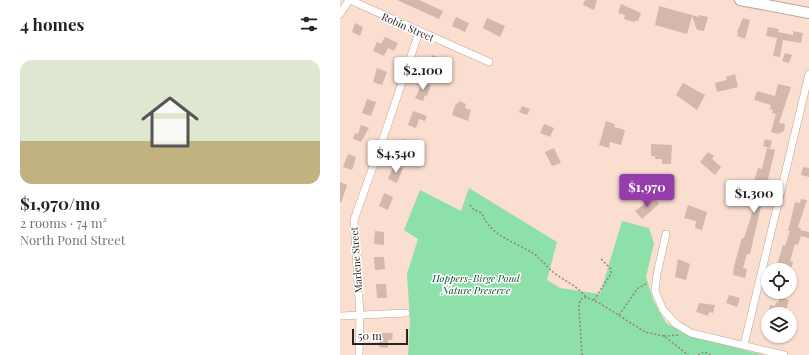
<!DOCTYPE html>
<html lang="en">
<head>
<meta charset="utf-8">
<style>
  :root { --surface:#fff; --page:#f2f2f2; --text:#222; --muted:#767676; --accent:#953eab }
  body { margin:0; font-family:"Playfair Display",serif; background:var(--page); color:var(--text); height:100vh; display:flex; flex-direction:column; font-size:15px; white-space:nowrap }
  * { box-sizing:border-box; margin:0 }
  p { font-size:13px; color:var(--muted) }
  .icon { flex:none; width:22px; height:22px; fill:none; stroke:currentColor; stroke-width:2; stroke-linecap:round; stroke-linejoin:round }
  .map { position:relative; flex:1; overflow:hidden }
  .details { display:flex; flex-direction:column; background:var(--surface); width:340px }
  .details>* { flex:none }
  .buttons { position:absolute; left:421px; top:263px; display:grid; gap:8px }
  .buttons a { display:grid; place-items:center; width:36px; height:36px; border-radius:50%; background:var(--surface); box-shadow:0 1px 3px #0004; font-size:20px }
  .scale { position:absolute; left:12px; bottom:10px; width:56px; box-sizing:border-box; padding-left:4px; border:2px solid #2c221d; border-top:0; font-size:11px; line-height:14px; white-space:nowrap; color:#2c221d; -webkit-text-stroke:3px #fff; paint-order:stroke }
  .price { position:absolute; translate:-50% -34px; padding:0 9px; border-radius:4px; background:#fff; color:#222; font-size:13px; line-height:26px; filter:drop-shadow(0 1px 2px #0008) }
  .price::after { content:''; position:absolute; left:50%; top:24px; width:12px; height:9px; margin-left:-6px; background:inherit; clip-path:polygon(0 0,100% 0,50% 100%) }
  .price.active { background:var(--accent); color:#fff }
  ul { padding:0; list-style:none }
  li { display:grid; align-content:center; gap:8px; height:212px; padding:0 20px }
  li span { display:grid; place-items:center; height:124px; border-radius:12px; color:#555 }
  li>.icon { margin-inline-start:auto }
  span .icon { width:72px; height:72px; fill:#fffc; stroke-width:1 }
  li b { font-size:17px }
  h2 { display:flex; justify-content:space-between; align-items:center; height:48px; padding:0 20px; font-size:17px }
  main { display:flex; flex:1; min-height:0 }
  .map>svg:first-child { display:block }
</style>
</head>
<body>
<main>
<section class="details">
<h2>4 homes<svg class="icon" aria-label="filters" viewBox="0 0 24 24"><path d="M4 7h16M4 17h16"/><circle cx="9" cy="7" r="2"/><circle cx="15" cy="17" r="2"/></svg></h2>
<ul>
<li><span style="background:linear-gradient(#dfe7d0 65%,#c2b280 0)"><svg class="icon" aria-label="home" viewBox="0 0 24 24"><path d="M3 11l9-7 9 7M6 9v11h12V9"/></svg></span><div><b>$1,970/mo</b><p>2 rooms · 74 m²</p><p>North Pond Street</p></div></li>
</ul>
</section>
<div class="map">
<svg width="469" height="355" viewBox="0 0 469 355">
  <rect width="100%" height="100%" fill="#faded0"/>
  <polygon fill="#8de1a8" points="129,188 217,242 207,280 220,288 260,294 282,221 309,228 314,243 306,277 313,300 326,323 350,336 423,355 68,355 70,321 67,274 78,239 64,230 80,190 121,211"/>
  <g fill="#d4b8ab">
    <polygon points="57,0 79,0 103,11 99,19"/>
    <polygon points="245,0 257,0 254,10 243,5"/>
    <polygon points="281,4 301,13 298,21 295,21 294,22 284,19 285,15 278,13"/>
    <polygon points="319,6 359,17 359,15 368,17 364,31 357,30 352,16 347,34 315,25"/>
    <polygon points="116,17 129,23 125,32 112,26"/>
    <polygon points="147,18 165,26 160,37 143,28"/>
    <polygon points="403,18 410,20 405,39 397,36 398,33 397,32"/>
    <polygon points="15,23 23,27 20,36 12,32"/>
    <polygon points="428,27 439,29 438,32 453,35 453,31 463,33 461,43 443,40 440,57 433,56 437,38 426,36"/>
    <polygon points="45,37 58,43 54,51 48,48 44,56 33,51 37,42 41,44"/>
    <polygon points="445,53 452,55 449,63 442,61"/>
    <polygon points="92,55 101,58 95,73 86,69"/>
    <polygon points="37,68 47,72 42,85 33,82"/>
    <polygon points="395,74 398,87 377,92 375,83 387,80 386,77"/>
    <polygon points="83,82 91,85 87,96 85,95 83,101 75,98"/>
    <polygon points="343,83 365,95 357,110 336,95"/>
    <polygon points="438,84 451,87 439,123 445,124 444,131 438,134 431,132 436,114 432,113 433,110 430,109 431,105 414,100 417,91 435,96"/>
    <polygon points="27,99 36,102 31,116 22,113"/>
    <polygon points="119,101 126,104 125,108 131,110 128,121 112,115 116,103 118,104"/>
    <polygon points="182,106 190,109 187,115 179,112"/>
    <polygon points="73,111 87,116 85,121 79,119 76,128 68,125"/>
    <polygon points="266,121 275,124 274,127 285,130 281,145 270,142 269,148 259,145"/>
    <polygon points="204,124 214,128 210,137 200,133"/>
    <polygon points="21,125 29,128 21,142 13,139 15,133 18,134"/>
    <polygon points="63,139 72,142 67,155 58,152"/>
    <polygon points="425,139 432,141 430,148 423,146"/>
    <polygon points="311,144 332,145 331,164 322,164 322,159 315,159 315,156 311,156"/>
    <polygon points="214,148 221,163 212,166 205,152"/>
    <polygon points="427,148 435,150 426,187 422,185 418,197 423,198 410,254 407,254 403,268 407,269 405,278 393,275 394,266 402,238 404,238 414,207 410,206 412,202 410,202 412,188 418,168 422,169"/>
    <polygon points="368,152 374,156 372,159 381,167 375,175 360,162"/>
    <polygon points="8,154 16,157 12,170 3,167"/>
    <polygon points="54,165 63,168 57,183 48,179"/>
    <polygon points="463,167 469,168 469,177 461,175"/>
    <polygon points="0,182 7,185 1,203 0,202"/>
    <polygon points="44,193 53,197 48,210 39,206"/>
    <polygon points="314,197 319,204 302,219 295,211"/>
    <polygon points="461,199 467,200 458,227 461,228 460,230 469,232 469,238 461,236 458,245 455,244 450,261 453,262 451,269 445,267 443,270 436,268 443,245 445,246 450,231 448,231 455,202 460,203"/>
    <polygon points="348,205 367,212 362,230 355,228 356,221 344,218"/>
    <polygon points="35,231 44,232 44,245 34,244"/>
    <polygon points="34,257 44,257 45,269 35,270"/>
    <polygon points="338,259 350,264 346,280 335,277"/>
    <polygon points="36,284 46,284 47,298 37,298"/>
    <polygon points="441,292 447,292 445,299 449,300 446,311 443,310 442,314 428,314 430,305 435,306 436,302 438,303"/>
    <polygon points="389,295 400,298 397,307 386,303"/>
    <polygon points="359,303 375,305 373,313 369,312 368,316 356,312"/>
    <polygon points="39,333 53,333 52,340 48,340 48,348 39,347"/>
  </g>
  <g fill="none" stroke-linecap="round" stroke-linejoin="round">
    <defs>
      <g id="minor">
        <polyline points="10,0 149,62"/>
        <polyline points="0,14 9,0"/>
        <polyline points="326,234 317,274 315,291 323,310 336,324 351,333 444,355"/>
        <polyline points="0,316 66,313"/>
        <polyline points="404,345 469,74"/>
        <polyline points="19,355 20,315 14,220 47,127 79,32"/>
      </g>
      <polyline id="secondary" points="400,0 469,13"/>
    </defs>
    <use href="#minor" stroke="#c0a598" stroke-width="8"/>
    <use href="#secondary" stroke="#c0a598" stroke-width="12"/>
    <g stroke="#968379" stroke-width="1.5" stroke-dasharray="2 2" stroke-linecap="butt">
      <path d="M130 205 134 210 142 213C149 235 173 241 191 252 201 258 207 268 217 275 227 282 238 287 246 297"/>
      <polyline points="254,300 271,274 271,269 261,259"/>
      <polyline points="279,315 298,288 308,283"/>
      <polyline points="324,336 340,335"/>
      <polyline points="242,355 239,308 240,300 246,297 261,304 305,332 324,336 348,355"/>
      <polyline points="358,355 364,352 371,355"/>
    </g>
    <use href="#minor" stroke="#fff" stroke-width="7"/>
    <use href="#secondary" stroke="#fff" stroke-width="10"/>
  </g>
  <g text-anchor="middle" stroke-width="3" stroke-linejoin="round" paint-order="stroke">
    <g font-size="10" fill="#2c221d" stroke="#fff">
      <text transform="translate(68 27) rotate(24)" y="4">Robin Street</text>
      <text transform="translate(16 260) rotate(-94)" y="4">Marlene Street</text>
    </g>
    <g font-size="10" font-style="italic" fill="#074e29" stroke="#fff">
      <text x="136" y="282">Hoppers-Birge Pond<tspan x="136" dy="12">Nature Preserve</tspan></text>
    </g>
  </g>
</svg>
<div class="buttons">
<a><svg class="icon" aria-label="locate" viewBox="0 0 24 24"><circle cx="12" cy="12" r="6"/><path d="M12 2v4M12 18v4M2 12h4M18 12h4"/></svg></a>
<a><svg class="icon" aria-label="layers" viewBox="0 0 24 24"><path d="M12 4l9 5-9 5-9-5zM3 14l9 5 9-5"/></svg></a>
</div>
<div class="scale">50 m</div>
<b class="price" style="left:83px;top:91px">$2,100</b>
<b class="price" style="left:56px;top:174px">$4,540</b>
<b class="price active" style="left:307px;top:208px">$1,970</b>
<b class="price" style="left:414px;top:214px">$1,300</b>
</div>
</main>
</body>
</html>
